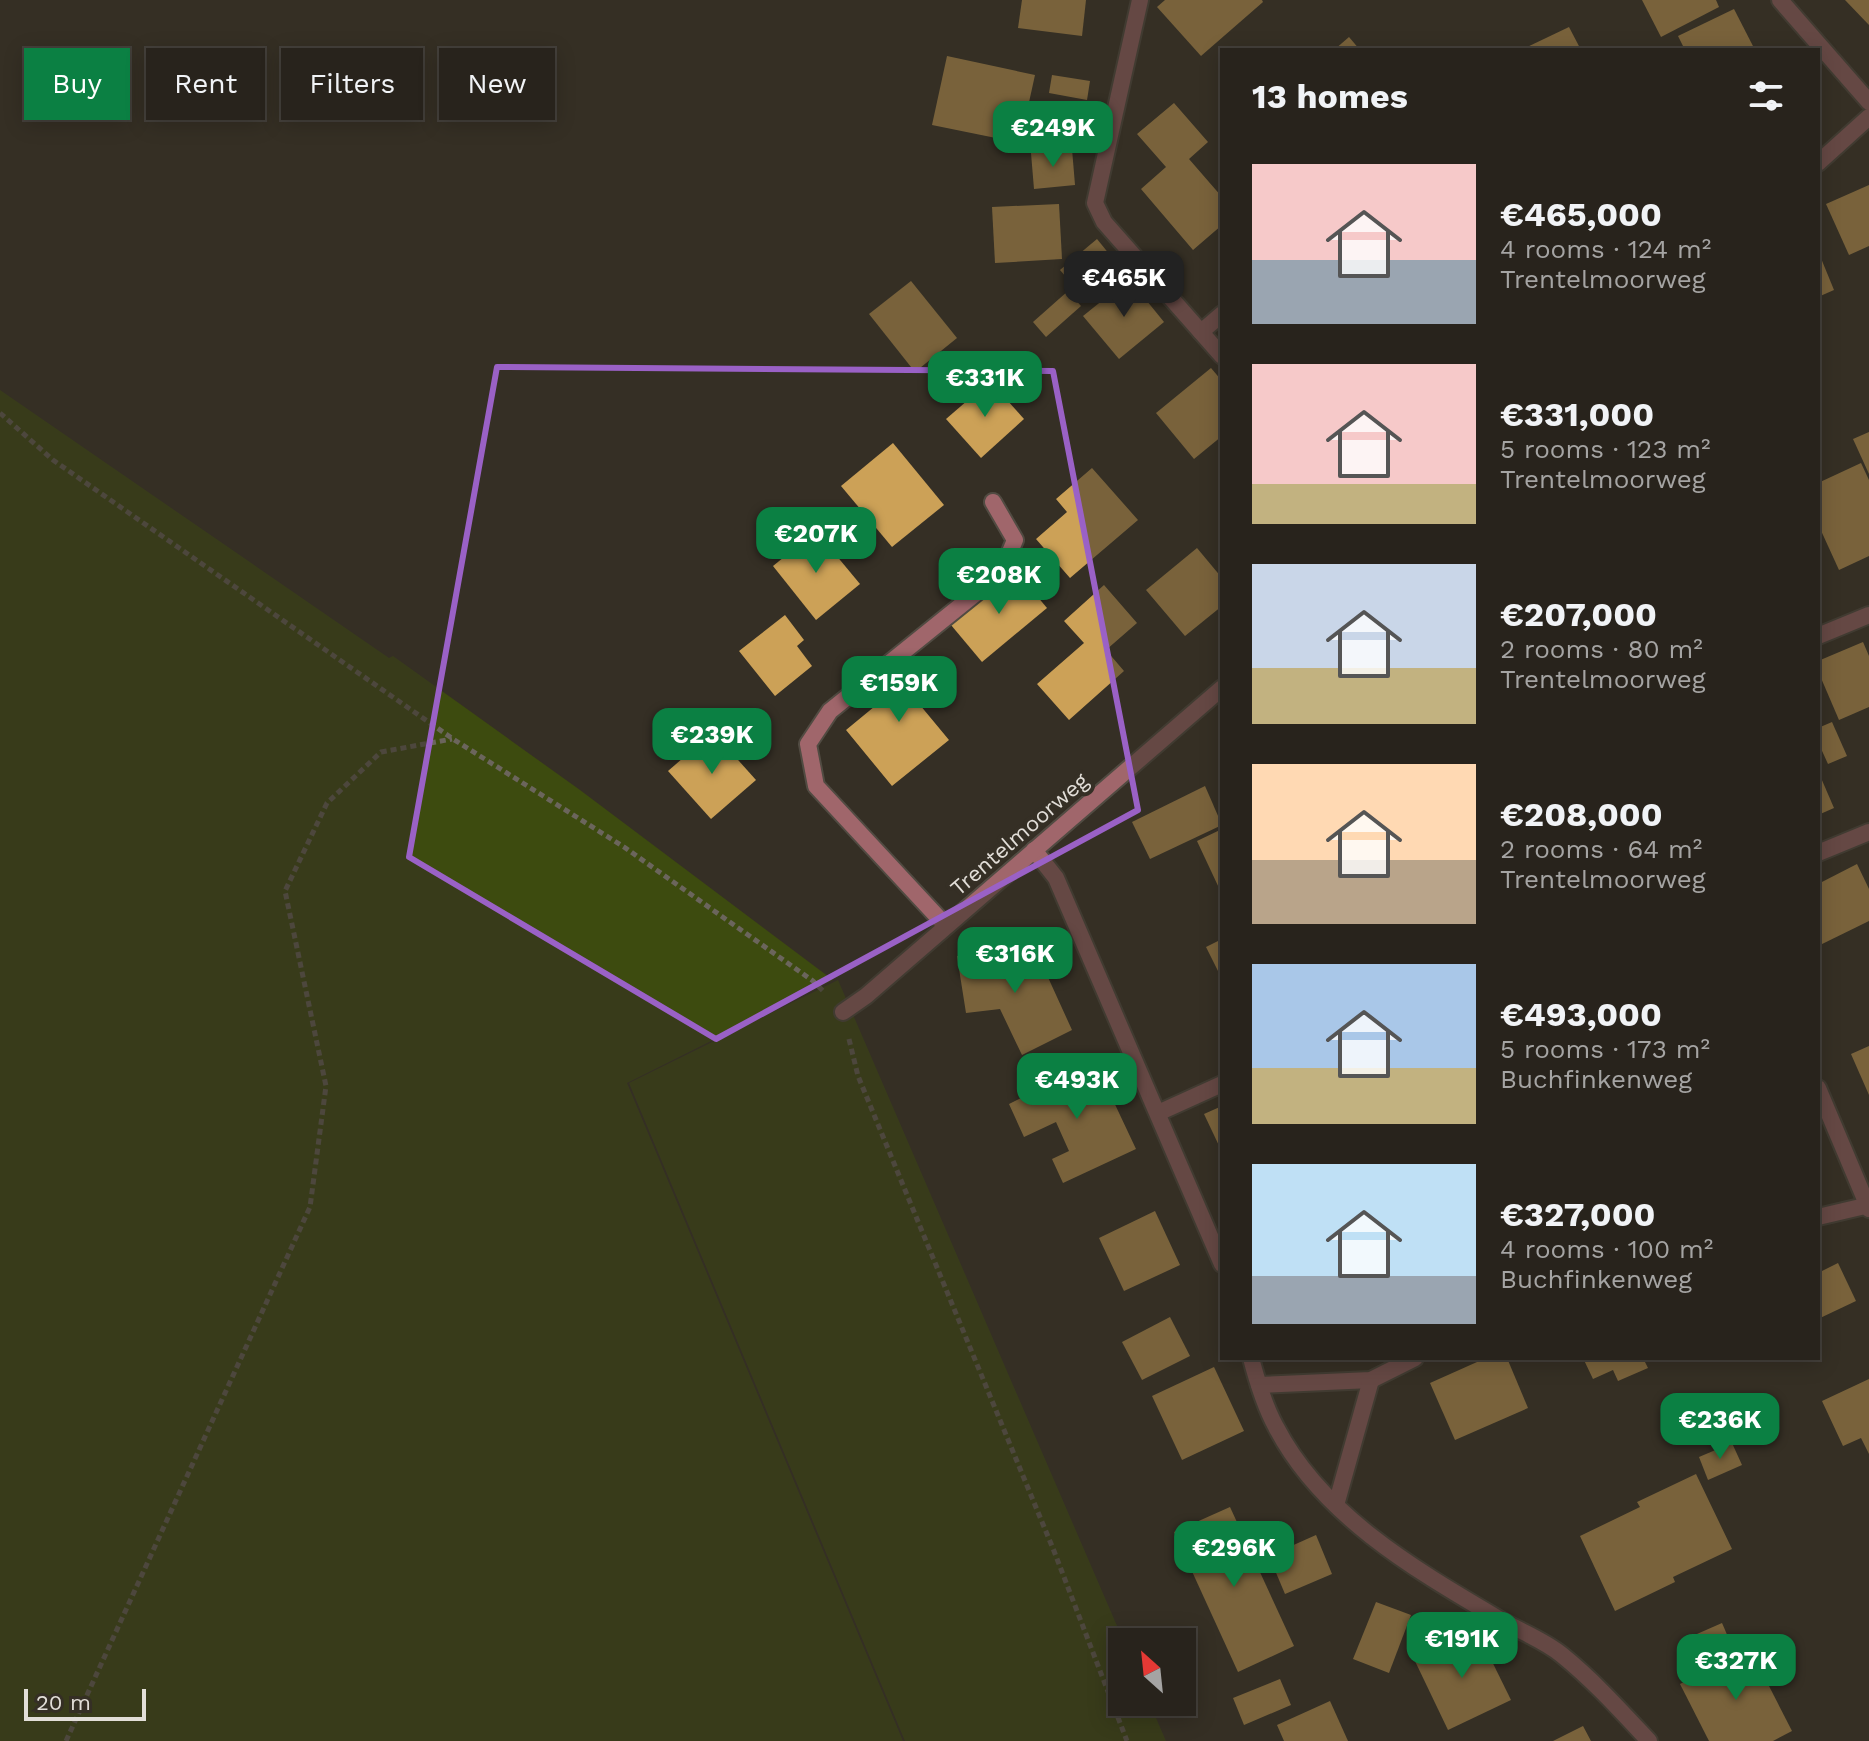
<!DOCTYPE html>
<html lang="en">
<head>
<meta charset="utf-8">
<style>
  :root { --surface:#28231c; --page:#342f29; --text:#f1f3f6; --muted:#a5a4a3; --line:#44403b; --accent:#0b8043 }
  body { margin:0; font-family:"Work Sans",sans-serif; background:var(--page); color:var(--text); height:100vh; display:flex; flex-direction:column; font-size:30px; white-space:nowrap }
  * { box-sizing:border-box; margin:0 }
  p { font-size:26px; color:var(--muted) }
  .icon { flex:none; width:44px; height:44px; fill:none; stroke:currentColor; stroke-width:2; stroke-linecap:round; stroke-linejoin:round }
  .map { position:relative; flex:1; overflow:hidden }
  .side { position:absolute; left:1220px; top:48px; width:600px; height:1312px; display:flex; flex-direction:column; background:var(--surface); border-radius:0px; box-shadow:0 4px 20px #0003,0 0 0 2px var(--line) }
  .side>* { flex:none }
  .hud { position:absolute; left:24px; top:48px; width:760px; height:72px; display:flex; gap:16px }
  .needle { width:52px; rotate:333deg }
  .tools { position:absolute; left:1108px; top:1628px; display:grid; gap:16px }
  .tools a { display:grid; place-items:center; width:88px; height:88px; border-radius:0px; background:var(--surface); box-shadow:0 4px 20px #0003,0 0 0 2px var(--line); font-size:40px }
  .scale { position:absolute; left:24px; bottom:20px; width:122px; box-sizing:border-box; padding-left:8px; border:4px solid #e2ded8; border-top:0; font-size:22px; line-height:28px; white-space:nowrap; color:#e2ded8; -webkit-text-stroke:6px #352f25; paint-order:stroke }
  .price { position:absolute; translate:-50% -68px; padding:0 18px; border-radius:16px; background:var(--accent); color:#fff; font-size:26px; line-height:52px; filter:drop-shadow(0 2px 4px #0008) }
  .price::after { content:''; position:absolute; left:50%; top:48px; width:24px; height:18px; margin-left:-12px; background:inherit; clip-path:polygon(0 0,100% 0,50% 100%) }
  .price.on { background:#222; color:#fff }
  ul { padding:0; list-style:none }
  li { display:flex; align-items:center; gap:24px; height:200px; padding:0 32px }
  li span { display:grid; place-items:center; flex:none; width:224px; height:160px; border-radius:0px; color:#555 }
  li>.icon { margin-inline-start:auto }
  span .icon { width:96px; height:96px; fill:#fffc; stroke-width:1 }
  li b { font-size:34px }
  h2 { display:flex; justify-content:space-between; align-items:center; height:96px; padding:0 32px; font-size:34px }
  .pill { padding:0 28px; border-radius:0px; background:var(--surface); box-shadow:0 4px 20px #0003,0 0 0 2px var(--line); font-size:28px; line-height:72px }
  .pill.on { background:var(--accent); color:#fff }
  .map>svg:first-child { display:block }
</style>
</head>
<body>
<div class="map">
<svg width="1869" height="1741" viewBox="0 0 1869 1741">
  <rect width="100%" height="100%" fill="#352f25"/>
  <g fill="#3d4b0f">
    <polygon points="0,390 389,658 393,656 580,790 833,980 627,1083 903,1741 0,1741"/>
    <polygon points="838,980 1124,1642 1122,1702 1149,1702 1166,1741 905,1741 629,1083"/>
  </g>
  <g fill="#cca157">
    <polygon points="1022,0 1086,0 1082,36 1018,28"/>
    <polygon points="1165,0 1262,0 1263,2 1201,56 1157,7"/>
    <polygon points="1642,0 1716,0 1719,7 1661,37"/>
    <polygon points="1845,0 1869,0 1869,25"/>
    <polygon points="1734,9 1755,50 1685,50 1678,36"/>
    <polygon points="1569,27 1581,50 1521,50"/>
    <polygon points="1349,37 1360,50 1334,50"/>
    <polygon points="947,56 1035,75 1020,143 932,125"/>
    <polygon points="1052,75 1090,81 1087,100 1049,93"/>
    <polygon points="1174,103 1208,142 1189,159 1222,197 1222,225 1193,250 1141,189 1166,167 1137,134"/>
    <polygon points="1072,149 1075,185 1034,189 1031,153"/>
    <polygon points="1869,185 1869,246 1849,255 1826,204"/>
    <polygon points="1059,204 1062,259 995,263 992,207"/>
    <polygon points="1097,239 1110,255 1073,285 1060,270"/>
    <polygon points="1818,251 1834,290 1818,297"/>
    <polygon points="1129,279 1164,322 1119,359 1083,316"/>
    <polygon points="911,281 957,338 915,372 869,314"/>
    <polygon points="1068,291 1081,306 1046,337 1033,322"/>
    <polygon points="1211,368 1222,381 1222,436 1194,459 1156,413"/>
    <polygon points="990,381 1024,419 981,458 946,419"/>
    <polygon points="1869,432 1869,474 1853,439"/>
    <polygon points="893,443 944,505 892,547 841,486"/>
    <polygon points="1861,463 1869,480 1869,556 1839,570 1818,524 1818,483"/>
    <polygon points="1092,468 1138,520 1070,578 1036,539 1067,512 1056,499"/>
    <polygon points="816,531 860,584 816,620 773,566"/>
    <polygon points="1197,548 1222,578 1222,606 1185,636 1146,590"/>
    <polygon points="1016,571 1047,608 982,662 951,625"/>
    <polygon points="1104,585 1137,623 1106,650 1124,671 1069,720 1037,684 1084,643 1064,621"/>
    <polygon points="785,615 804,640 797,646 812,666 775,696 739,651"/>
    <polygon points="1863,642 1869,656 1869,707 1839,720 1818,671 1818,661"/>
    <polygon points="911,655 934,683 915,699 949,740 892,786 846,730 886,697 875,685"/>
    <polygon points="1832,722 1847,756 1828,764 1818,742 1818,728"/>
    <polygon points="713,732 756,780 711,819 668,771"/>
    <polygon points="1818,771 1834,808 1818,815"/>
    <polygon points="1205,786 1222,825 1150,859 1132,822"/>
    <polygon points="1222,829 1222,887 1219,888 1197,841"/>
    <polygon points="1857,864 1869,889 1869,921 1818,946 1818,884"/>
    <polygon points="1222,939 1222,979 1206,947"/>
    <polygon points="1036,951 1072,1030 1022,1055 1000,1009 966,1013 957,956"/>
    <polygon points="1869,1046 1869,1095 1851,1054"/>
    <polygon points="1095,1062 1136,1149 1063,1183 1052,1159 1069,1151 1056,1122 1024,1137 1009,1104"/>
    <polygon points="1222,1106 1222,1152 1204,1114"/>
    <polygon points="1155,1211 1180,1265 1124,1291 1099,1238"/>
    <polygon points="1838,1263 1856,1301 1818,1319 1818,1273"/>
    <polygon points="1170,1317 1190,1356 1142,1380 1122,1342"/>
    <polygon points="1486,1358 1507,1358 1528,1408 1455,1440 1430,1383"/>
    <polygon points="1583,1358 1643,1358 1648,1368 1618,1381 1613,1370 1593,1379"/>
    <polygon points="1214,1367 1244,1431 1182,1460 1152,1396"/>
    <polygon points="1869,1379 1869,1454 1861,1438 1843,1446 1822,1401"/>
    <polygon points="1732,1443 1742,1465 1708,1480 1699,1457"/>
    <polygon points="1696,1474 1732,1549 1673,1577 1675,1582 1615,1611 1580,1536 1640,1507 1637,1502"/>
    <polygon points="1230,1507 1294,1646 1238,1672 1174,1532"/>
    <polygon points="1316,1535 1332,1574 1285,1594 1269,1556"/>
    <polygon points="1376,1602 1411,1615 1389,1673 1353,1659"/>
    <polygon points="1722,1623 1735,1653 1694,1671 1681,1641"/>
    <polygon points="1476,1629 1511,1700 1448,1730 1414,1659"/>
    <polygon points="1750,1649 1792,1731 1773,1741 1709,1741 1680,1684"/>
    <polygon points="1280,1679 1291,1705 1244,1725 1233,1698"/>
    <polygon points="1330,1701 1348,1741 1284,1741 1277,1725"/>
    <polygon points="1583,1726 1591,1741 1553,1741"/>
  </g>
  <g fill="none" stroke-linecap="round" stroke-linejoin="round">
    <defs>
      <g id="service">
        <polyline points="1201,332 1222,314"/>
        <polyline points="1818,636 1869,615"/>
        <polyline points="1818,853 1869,832"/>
        <polyline points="946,926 816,786 808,744 830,711 1001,573 1015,540 993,502"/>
        <polyline points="1158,1113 1222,1084"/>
      </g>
      <g id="minor">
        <polyline points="1140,0 1095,203 1104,222 1222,356"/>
        <polyline points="1780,0 1869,102"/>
        <polyline points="1818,163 1869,117"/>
        <polyline points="1034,850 1056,878 1222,1264"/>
        <polyline points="843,1012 866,996 1222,688"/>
        <polyline points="1818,1088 1869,1209"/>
        <polyline points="1818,1217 1869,1205"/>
        <path d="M1251 1358C1257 1381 1264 1405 1276 1427 1322 1516 1416 1570 1499 1619 1519 1631 1544 1640 1562 1655 1594 1681 1621 1711 1649 1741"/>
        <polyline points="1259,1385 1371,1380 1415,1358"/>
        <polyline points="1336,1505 1371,1380"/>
      </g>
    </defs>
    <use href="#service" stroke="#514b42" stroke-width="20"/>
    <use href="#minor" stroke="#514b42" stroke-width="20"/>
    <g stroke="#6b655c" stroke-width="5" stroke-dasharray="6 4" stroke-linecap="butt">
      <polyline points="0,413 53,460 453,739 624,847 813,981 825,993"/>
      <polyline points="849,1039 858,1076 1054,1551 1127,1741"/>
      <polyline points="66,1741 310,1207 326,1086 285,891 327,803 381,752 452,739"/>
    </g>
    <use href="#service" stroke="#a0666b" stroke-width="16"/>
    <use href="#minor" stroke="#a0666b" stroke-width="16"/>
  </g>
  <path d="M0 0H1869V1741H0ZM497 367 1053 371 1138 810 716 1039 409 857Z" fill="#352f25" fill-opacity=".55" fill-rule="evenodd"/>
  <path fill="none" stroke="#9a61c6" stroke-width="6" stroke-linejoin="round" d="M497 367 1053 371 1138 810 716 1039 409 857Z"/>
  <g text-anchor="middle" stroke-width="8" stroke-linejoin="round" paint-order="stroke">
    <g font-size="22" fill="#e2ded8" stroke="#352f25">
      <text transform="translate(1019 834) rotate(-41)" y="8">Trentelmoorweg</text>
    </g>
  </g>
</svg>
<div class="tools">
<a><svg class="needle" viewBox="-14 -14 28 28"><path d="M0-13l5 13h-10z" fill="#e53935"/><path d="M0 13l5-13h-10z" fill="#a5a4a3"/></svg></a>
</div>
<div class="scale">20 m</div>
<b class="price" style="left:1053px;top:169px">€249K</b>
<b class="price on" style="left:1124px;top:319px">€465K</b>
<b class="price" style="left:985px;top:419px">€331K</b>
<b class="price" style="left:816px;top:575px">€207K</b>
<b class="price" style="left:999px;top:616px">€208K</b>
<b class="price" style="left:899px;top:724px">€159K</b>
<b class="price" style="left:712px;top:776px">€239K</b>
<b class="price" style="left:1015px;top:995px">€316K</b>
<b class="price" style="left:1077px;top:1121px">€493K</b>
<b class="price" style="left:1720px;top:1461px">€236K</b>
<b class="price" style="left:1234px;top:1589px">€296K</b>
<b class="price" style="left:1462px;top:1680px">€191K</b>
<b class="price" style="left:1736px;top:1702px">€327K</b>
<div class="hud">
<a class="pill on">Buy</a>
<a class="pill">Rent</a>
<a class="pill">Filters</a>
<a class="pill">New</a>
</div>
<section class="side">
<h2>13 homes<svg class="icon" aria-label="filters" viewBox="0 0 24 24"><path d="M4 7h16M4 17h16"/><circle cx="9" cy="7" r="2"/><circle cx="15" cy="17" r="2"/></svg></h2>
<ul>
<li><span style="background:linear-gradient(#f6c9c9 60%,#9aa5b1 0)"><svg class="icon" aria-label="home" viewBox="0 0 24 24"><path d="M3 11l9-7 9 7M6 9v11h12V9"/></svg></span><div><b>€465,000</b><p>4 rooms · 124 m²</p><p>Trentelmoorweg</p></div></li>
<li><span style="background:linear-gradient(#f6c9c9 75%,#c2b280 0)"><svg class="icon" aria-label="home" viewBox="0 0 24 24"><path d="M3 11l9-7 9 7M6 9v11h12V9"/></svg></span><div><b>€331,000</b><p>5 rooms · 123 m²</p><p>Trentelmoorweg</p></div></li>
<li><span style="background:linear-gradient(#c9d6e8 65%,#c2b280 0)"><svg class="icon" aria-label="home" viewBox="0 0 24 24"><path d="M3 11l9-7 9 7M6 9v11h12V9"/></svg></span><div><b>€207,000</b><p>2 rooms · 80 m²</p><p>Trentelmoorweg</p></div></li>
<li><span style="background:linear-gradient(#ffd9b3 60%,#b9a48a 0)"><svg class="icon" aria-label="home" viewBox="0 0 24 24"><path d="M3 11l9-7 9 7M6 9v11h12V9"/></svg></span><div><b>€208,000</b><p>2 rooms · 64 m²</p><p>Trentelmoorweg</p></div></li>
<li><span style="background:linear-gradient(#a9c7e8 65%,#c2b280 0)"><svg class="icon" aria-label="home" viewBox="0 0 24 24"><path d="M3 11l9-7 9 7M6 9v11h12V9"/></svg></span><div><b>€493,000</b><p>5 rooms · 173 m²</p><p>Buchfinkenweg</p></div></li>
<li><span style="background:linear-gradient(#bfe0f5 70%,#9aa5b1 0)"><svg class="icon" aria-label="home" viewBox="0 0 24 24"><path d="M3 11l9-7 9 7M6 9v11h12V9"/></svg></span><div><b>€327,000</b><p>4 rooms · 100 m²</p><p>Buchfinkenweg</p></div></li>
</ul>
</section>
</div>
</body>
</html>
